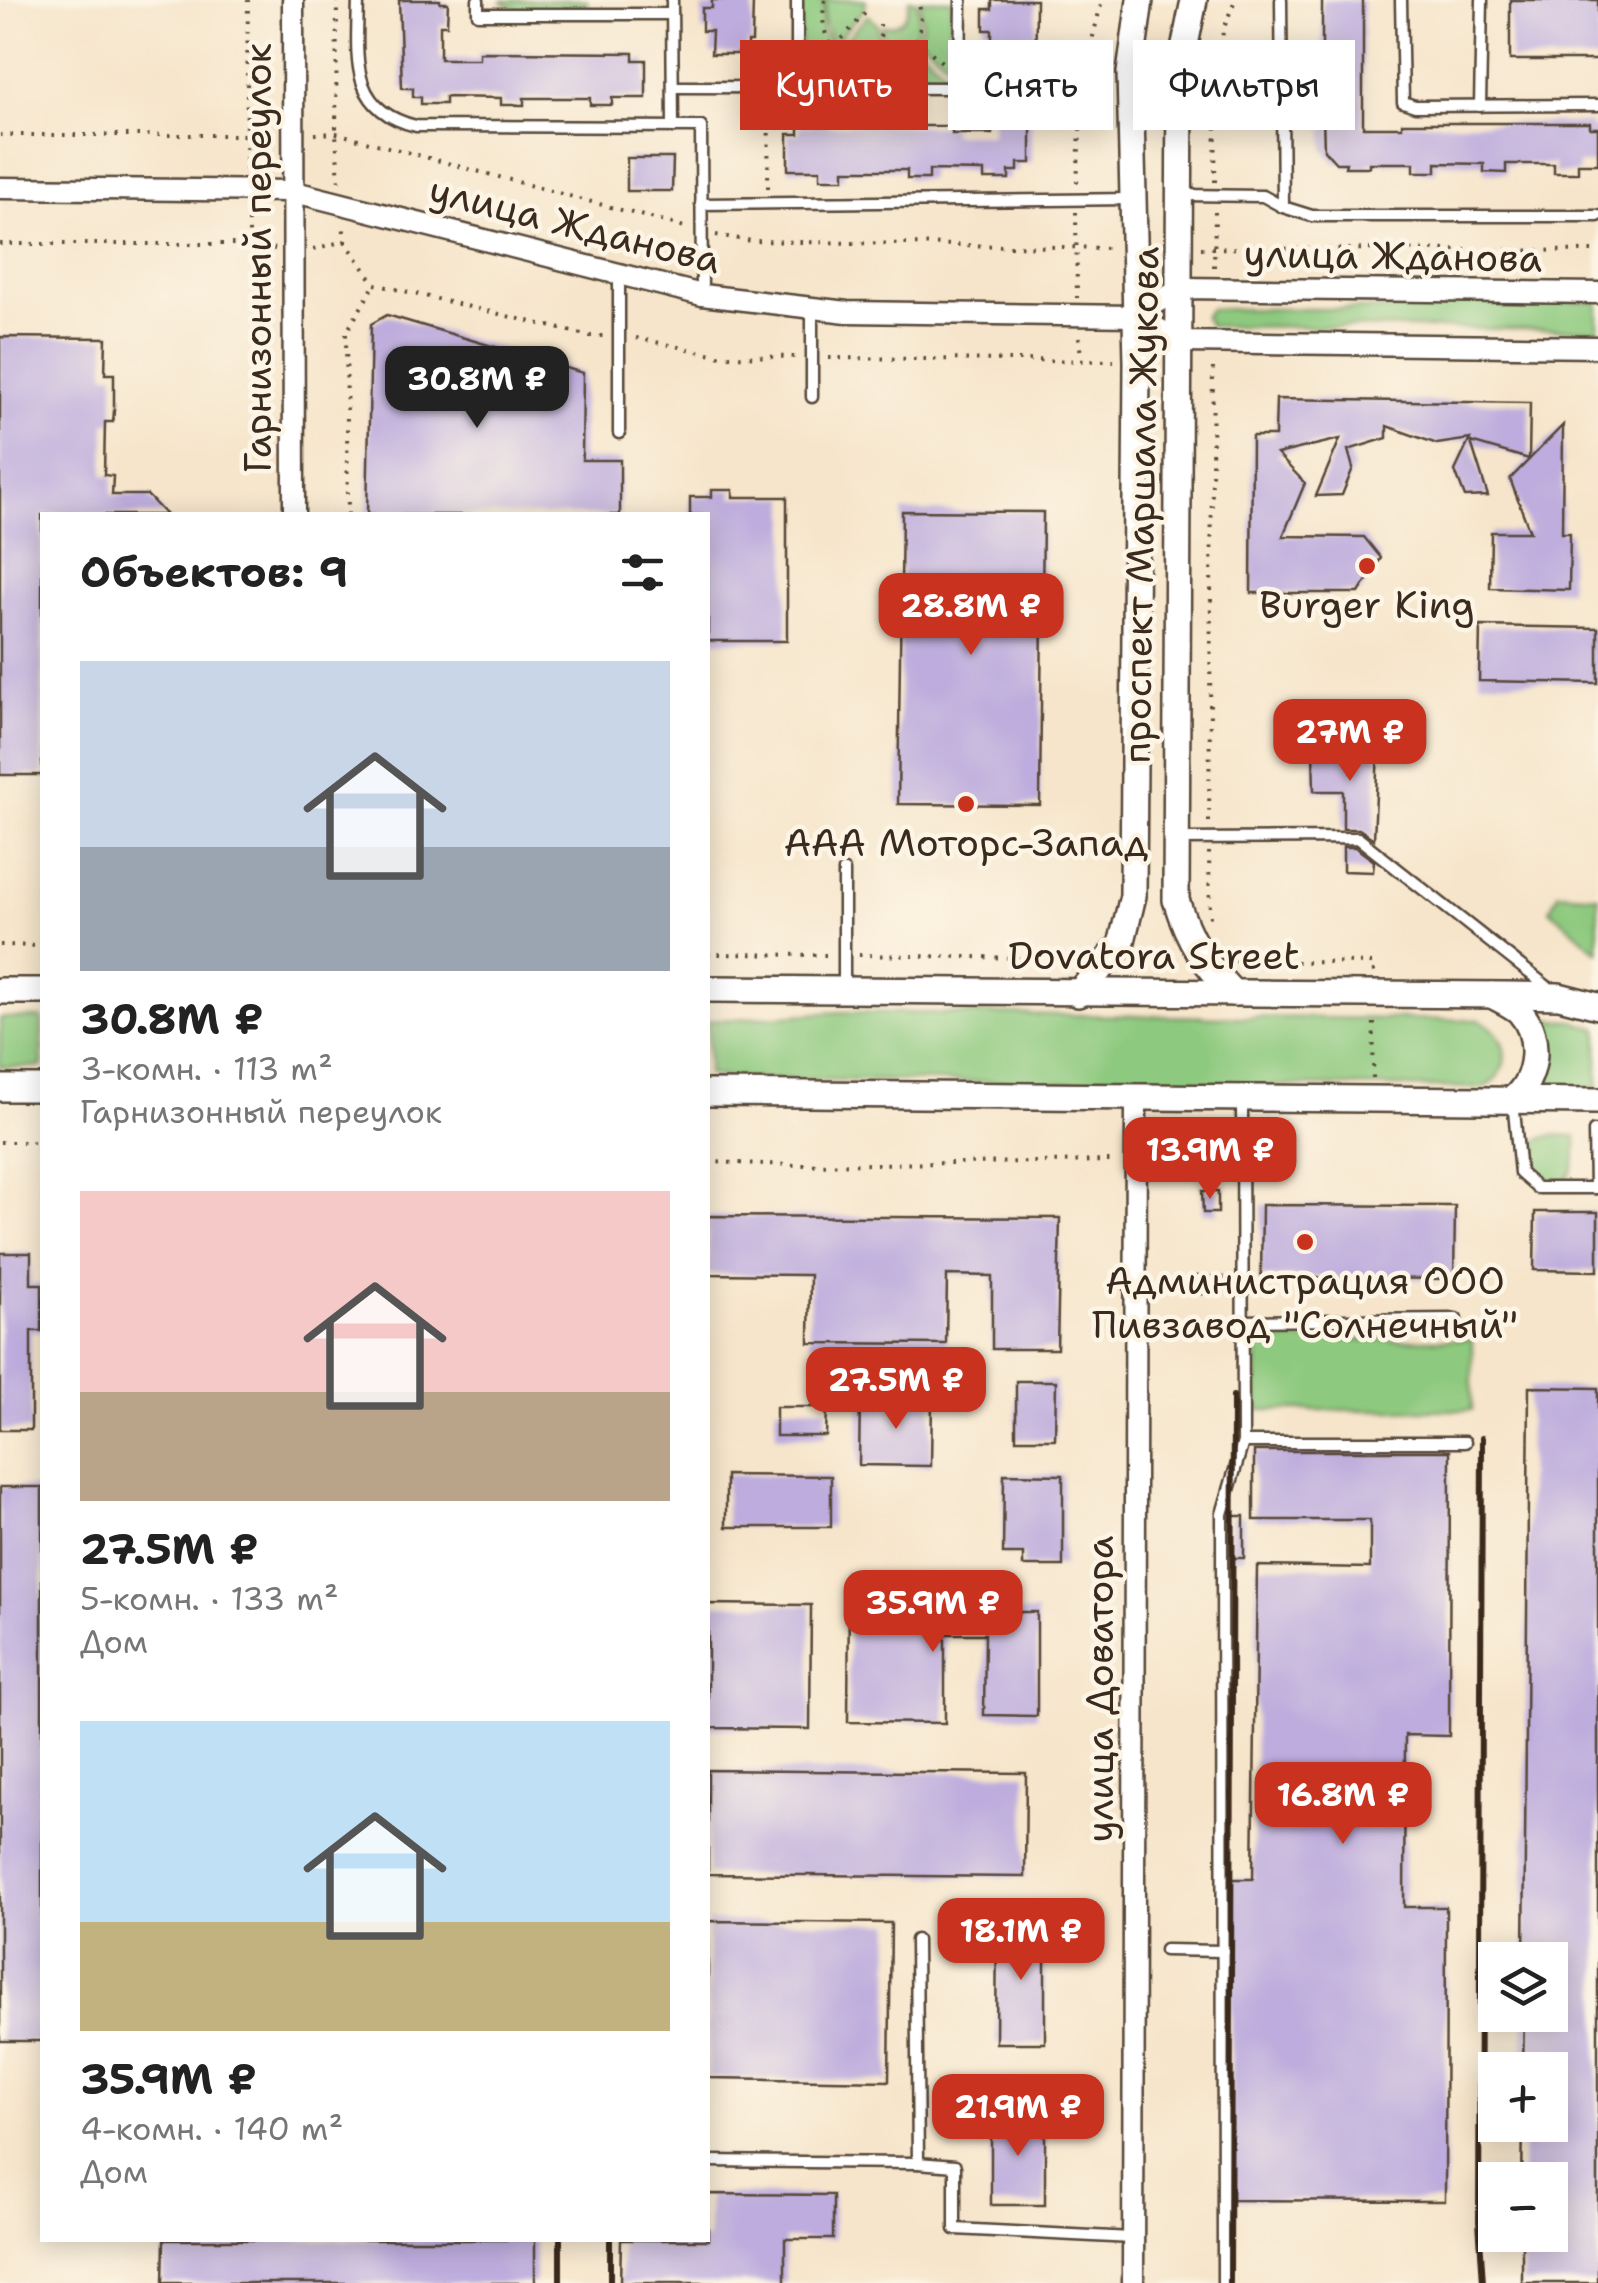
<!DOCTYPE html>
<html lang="ru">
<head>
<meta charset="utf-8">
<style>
  :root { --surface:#fff; --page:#f6f6f6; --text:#222; --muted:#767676; --accent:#c8321e }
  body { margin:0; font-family:"Shantell Sans",sans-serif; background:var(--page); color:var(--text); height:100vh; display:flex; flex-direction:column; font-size:38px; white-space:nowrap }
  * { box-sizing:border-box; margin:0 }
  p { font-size:32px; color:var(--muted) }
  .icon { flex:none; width:55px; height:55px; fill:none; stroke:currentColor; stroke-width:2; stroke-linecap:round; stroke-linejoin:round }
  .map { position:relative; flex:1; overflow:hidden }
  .sheet { position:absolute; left:40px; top:512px; width:670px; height:1730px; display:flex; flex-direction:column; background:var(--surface); border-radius:0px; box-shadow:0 5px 25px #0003 }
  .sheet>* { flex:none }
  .hud { position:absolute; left:740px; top:40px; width:708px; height:90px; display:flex; gap:20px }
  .fabs { position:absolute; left:1478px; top:1942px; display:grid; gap:20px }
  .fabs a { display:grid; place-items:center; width:90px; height:90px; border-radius:0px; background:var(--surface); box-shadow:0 5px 25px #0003; font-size:50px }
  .price { position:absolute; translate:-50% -85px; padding:0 22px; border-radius:20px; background:var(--accent); color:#fff; font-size:32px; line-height:65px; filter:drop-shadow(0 2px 5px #0008) }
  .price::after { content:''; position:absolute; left:50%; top:60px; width:30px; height:22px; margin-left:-15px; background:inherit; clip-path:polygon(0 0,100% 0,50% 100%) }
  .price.current { background:#222; color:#fff }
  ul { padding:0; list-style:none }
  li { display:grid; align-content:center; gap:20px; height:530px; padding:0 40px }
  li span { display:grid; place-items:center; height:310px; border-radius:0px; color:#555 }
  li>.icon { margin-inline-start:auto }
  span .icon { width:180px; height:180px; fill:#fffc; stroke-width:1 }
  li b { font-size:42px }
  h2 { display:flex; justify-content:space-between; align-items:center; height:120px; padding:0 40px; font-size:42px }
  .tag { padding:0 35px; border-radius:0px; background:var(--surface); box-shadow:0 5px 25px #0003; font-size:35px; line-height:90px }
  .tag.current { background:var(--accent); color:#fff }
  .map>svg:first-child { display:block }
</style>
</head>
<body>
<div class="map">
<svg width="1598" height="2283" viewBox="0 0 1598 2283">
  <rect width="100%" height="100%" fill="#fcf5e5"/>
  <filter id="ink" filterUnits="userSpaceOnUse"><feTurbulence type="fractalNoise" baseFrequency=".01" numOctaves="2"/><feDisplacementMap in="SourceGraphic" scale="20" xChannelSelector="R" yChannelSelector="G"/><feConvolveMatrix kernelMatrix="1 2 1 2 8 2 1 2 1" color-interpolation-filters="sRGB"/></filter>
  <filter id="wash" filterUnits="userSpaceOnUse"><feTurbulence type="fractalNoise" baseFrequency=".0048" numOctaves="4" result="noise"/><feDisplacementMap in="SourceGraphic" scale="40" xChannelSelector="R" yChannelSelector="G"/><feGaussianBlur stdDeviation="2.25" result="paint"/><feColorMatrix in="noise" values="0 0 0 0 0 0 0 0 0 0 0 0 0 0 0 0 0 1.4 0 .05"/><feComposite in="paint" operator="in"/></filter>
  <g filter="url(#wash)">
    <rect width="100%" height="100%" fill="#f6e5cb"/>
    <g fill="#8dc97e" stroke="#647a4e" stroke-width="2.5">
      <polygon points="587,0 587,10 519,10 500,1"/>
      <polygon points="800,0 824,0 822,29 831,47 806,75 801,68"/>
      <polygon points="826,0 866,0 865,8 833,45 824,21"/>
      <path d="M909 0H916C924 30 912 53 882 64V26C899 27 910 17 909 0Z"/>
      <polygon points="920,0 952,0 950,65 919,38 923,21"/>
      <polygon points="868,15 878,25 879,65 853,62 836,50"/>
      <polygon points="916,44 947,73 937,80 882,80 882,67 903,58"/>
      <polygon points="834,52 852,64 879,68 879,81 810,79"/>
      <polygon points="1455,301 1598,302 1598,330 1210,326 1204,317 1210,309 1378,309"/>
      <polygon points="1558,893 1598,896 1598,952 1550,910"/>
      <path d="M838 1012 1480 1020C1510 1035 1515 1072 1483 1088L762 1079 708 1075V1021Z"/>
      <rect x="0" y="1018" width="42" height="49"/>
      <polygon points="1550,1020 1572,1021 1598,1029 1598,1089 1548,1087 1555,1055"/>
      <path d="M1553 1135 1576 1136C1581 1238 1481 1152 1553 1135Z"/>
      <rect x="1257" y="1340" width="215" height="70"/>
    </g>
    <g id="blocks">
      <g fill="#bdacdd">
        <polygon points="399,0 440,0 440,3 448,3 447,25 440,25 440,59 479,59 479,52 633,53 633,60 646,60 646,98 612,98 612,105 590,105 590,98 524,98 524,105 501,105 501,98 445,97 445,104 421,104 421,97 413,97 413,88 402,88"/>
        <polygon points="712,0 753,0 752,42 748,42 748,54 711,54 712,31 702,31 702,8 712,8"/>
        <polygon points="992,0 1036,0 1035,114 1031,114 1031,163 1018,163 1018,171 1009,171 1009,179 984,179 984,171 929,170 929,179 907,179 907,170 844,170 844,179 820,179 820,170 788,170 788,134 799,134 799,126 952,126 952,134 992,134 992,100 984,100 984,78 992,78 992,30 984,30 984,9 992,9"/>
        <polygon points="1322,0 1363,0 1363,127 1402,127 1402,123 1590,123 1590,128 1598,128 1598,164 1578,164 1578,173 1554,173 1554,164 1506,164 1506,173 1484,172 1484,164 1436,163 1436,172 1414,172 1414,163 1369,163 1369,167 1345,167 1346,163 1336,163 1324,150 1322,82 1314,82 1314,59 1322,59"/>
        <rect x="1510" y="0" width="88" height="60"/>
        <polygon points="627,158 673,158 672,191 627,191"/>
        <polygon points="387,315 583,373 582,460 620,460 620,515 367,515 371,324"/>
        <polygon points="0,337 106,338 105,374 114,374 114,411 113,422 105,422 104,475 113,476 112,495 147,495 166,515 42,515 42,775 0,775"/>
        <polygon points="1276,399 1530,403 1529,459 1471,442 1488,496 1465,497 1455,471 1470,439 1437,444 1387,426 1387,438 1348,450 1353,468 1342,495 1316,496 1340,439 1277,454 1305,483 1283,536 1364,537 1381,558 1359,593 1251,593 1252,436 1275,436"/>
        <polygon points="1563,425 1562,533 1570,533 1569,590 1490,588 1491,532 1530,532 1510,479"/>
        <polygon points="712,490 733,490 733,497 787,497 787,641 708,641 708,515 690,515 690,497 712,497"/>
        <polygon points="902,511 1043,512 1040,805 898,804"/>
        <polygon points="1480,626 1598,628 1598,683 1479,681"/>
        <polygon points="1313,750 1378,750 1374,839 1359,829 1343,829 1343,791 1314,791"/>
        <polygon points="1343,847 1355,847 1374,861 1373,872 1343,871"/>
        <polygon points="1202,1191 1218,1191 1218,1213 1203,1213"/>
        <polygon points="1262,1205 1455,1206 1454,1279 1261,1277"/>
        <polygon points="1535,1212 1598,1212 1598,1271 1534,1270"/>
        <polygon points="708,1216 1060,1218 1057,1349 992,1349 992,1276 947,1275 946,1344 809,1343 810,1275 708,1274"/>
        <polygon points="0,1253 31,1253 31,1284 42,1284 42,1331 31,1331 31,1430 0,1430"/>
        <polygon points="1195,1276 1223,1277 1223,1294 1195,1294"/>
        <polygon points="1016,1381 1056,1381 1055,1439 1016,1439"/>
        <polygon points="1529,1387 1598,1388 1598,2283 1522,2283 1522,2235 1550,2235 1550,2180 1522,2180 1523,2125 1550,2125 1550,2070 1523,2070 1524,2015 1550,2015 1550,1960 1524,1960"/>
        <polygon points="860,1398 932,1398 931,1466 859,1465"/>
        <polygon points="776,1407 827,1407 826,1436 776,1436"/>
        <polygon points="1254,1451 1450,1451 1449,1736 1405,1735 1404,1907 1446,1907 1445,2201 1232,2200 1231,1879 1253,1879 1257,1566 1370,1568 1370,1520 1254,1520"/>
        <polygon points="1004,1474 1063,1475 1063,1566 1023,1566 1023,1554 1003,1554"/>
        <polygon points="726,1475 831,1476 831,1527 726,1527"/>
        <rect x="0" y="1487" width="42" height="554"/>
        <rect x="1231" y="1516" width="13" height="42"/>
        <polygon points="849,1589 979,1591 979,1612 1037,1612 1037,1716 984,1715 985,1634 945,1634 945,1723 848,1722"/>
        <polygon points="708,1604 811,1605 810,1729 708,1728"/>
        <polygon points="708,1770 1026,1773 1025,1877 708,1874"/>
        <polygon points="708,1921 891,1923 889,2081 708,2078"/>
        <polygon points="997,1922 1045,1923 1045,2043 996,2043"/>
        <polygon points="991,2112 1045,2113 1045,2205 991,2205"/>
        <polygon points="708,2194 833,2195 833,2239 785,2239 785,2283 620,2283 621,2240 708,2240"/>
        <polygon points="164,2240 535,2240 535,2283 163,2283"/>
      </g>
    </g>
  </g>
  <g filter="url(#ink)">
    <use href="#blocks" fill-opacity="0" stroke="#574638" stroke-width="2.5"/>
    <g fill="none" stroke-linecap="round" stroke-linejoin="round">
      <defs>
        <g id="service">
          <path d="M358 0C357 56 348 110 416 126L701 127 702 294"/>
          <polyline points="478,0 478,14 672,14"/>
          <polyline points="672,0 673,127"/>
          <polyline points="797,0 797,89"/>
          <polyline points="1281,0 1283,207"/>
          <polyline points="1401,0 1403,102 1415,106 1598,105"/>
          <polyline points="674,87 960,88 961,0"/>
          <polyline points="1480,106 1482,0"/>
          <polyline points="1182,195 1263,196 1283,207 1312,216 1598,216"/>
          <polyline points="701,204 1132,199"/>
          <polyline points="619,275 619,433"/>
          <polyline points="812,397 812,309"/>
          <polyline points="1175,839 1358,838 1550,989"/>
          <polyline points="844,871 844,990"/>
          <polyline points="1242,1098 1243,1442 1465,1442"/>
          <polyline points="1513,1100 1520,1173 1537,1188 1598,1188"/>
          <polyline points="1594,1131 1595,1188"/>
          <polyline points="1241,1321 1456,1319"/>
          <polyline points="916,1940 918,2163 955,2166 955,2229 1132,2238"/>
          <polyline points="1165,1950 1223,1951"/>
          <polyline points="708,2161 918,2163"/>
          <polyline points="1223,2283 1222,1514 1243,1442"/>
        </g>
        <g id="minor">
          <polyline points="293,0 294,515"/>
          <polyline points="0,188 291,191 702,295 847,312 1136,316 1181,342 1598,347"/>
          <polyline points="1136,316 1181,288 1598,293"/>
          <polyline points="1133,2283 1136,1096"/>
        </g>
        <g id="tertiary">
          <path d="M1194 0 1180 70 1176 900C1189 942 1203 961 1233 993"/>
          <polyline points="708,989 1508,995 1559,996 1598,1006"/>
          <polyline points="0,991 42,991"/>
          <polyline points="1078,994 1121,945 1133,896 1137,362 1130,73 1140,0"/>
          <path d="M1492 995C1501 1000 1513 1005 1520 1012 1542 1037 1537 1079 1513 1099"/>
          <polyline points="0,1088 42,1088"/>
          <polyline points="708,1093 1598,1101"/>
        </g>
      </defs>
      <use href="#service" stroke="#574638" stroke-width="15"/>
      <use href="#minor" stroke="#574638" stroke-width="25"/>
      <use href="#tertiary" stroke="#574638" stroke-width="30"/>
      <g stroke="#574638" stroke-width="4" stroke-dasharray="2.5 8" stroke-linecap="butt">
        <polyline points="337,0 336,133 339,183"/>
        <path d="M825 0C806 90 941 84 918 0"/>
        <polyline points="880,24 881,68"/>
        <polyline points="916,39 945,65"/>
        <polyline points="814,70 867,11"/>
        <polyline points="315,134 336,133 688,228"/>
        <polyline points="0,135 275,135"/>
        <polyline points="246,170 248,0"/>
        <polyline points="1215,182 1216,111 1223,30 1235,0"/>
        <polyline points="1077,183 1083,77 1102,0"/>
        <polyline points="768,188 769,103"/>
        <polyline points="247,210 250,244"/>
        <polyline points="1076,212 1077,298"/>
        <polyline points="716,235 752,241 1111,248"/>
        <polyline points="345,241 375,284 590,336 606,336"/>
        <polyline points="0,244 250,244 275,249"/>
        <polyline points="1201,248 1598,251"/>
        <polyline points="313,249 345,241 343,223"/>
        <polyline points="1214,267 1215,212"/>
        <polyline points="1079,337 1081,357"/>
        <polyline points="636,338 722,356 799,357"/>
        <polyline points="829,358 1114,361"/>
        <polyline points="348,515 346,333 375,284"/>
        <polyline points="1209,822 1213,362"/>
        <polyline points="1209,852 1210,922"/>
        <polyline points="0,945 42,946"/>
        <polyline points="708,954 829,955"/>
        <polyline points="859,955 1079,959"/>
        <polyline points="1138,961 1179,961"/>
        <polyline points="1233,961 1373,963 1374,973"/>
        <polyline points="1373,1078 1374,1018"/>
        <polyline points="0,1142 42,1142"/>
        <polyline points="708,1162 796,1165 1116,1161"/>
      </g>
      <use href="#service" stroke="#fff" stroke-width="10"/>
      <use href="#minor" stroke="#fff" stroke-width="20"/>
      <use href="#tertiary" stroke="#fff" stroke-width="25"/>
      <g stroke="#3b2a1e" stroke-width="6">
        <polyline points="1482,1438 1479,2221 1483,2283"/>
        <polyline points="560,2283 560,2240"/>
        <polyline points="610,2283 610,2240"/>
        <polyline points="1230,2283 1233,1396"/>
      </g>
    </g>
  </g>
  <g fill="#c8321e" stroke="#fcf5e5" stroke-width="4">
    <circle cx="1367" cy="566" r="10"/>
    <circle cx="966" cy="804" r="10"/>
    <circle cx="1305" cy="1242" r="10"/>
  </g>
  <g text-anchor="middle" stroke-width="9" stroke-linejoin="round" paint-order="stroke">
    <g font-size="38" fill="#3b2a1e" stroke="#fcf5e5">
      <text transform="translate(575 225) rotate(14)" y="13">улица Жданова</text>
      <text transform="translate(1393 256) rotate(1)" y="13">улица Жданова</text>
      <text transform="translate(258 258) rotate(-90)" y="13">Гарнизонный переулок</text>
      <text transform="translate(1141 505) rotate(-89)" y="13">проспект Маршала Жукова</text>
      <text x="1154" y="969">Dovatora Street</text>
      <text transform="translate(1100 1689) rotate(-90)" y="13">улица Доватора</text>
    </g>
    <g font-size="38" fill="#3b2a1e" stroke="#fcf5e5">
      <text x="1367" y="618">Burger King</text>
      <text x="966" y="856">ААА Моторс-Запад</text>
      <text x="1305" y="1294">Администрация ООО<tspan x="1305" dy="44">Пивзавод "Солнечный"</tspan></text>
    </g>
  </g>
</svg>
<div class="fabs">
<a><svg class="icon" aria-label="layers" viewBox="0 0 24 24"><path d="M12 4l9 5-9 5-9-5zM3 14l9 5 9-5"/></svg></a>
<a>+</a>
<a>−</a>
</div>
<b class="price current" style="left:477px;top:431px">30.8M ₽</b>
<b class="price" style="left:971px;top:658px">28.8M ₽</b>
<b class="price" style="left:1350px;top:784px">27M ₽</b>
<b class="price" style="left:1210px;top:1202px">13.9M ₽</b>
<b class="price" style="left:896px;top:1432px">27.5M ₽</b>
<b class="price" style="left:933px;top:1655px">35.9M ₽</b>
<b class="price" style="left:1343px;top:1847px">16.8M ₽</b>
<b class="price" style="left:1021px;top:1983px">18.1M ₽</b>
<b class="price" style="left:1018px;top:2159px">21.9M ₽</b>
<div class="hud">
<a class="tag current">Купить</a>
<a class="tag">Снять</a>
<a class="tag">Фильтры</a>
</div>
<section class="sheet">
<h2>Объектов: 9<svg class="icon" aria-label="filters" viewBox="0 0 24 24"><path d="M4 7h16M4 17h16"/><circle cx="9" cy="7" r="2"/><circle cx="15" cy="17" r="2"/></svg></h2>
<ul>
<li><span style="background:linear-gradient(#c9d6e8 60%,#9aa5b1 0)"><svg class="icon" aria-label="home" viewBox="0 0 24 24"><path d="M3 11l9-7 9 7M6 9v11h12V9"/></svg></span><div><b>30.8M ₽</b><p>3-комн. · 113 m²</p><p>Гарнизонный переулок</p></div></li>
<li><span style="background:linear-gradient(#f6c9c9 65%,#b9a48a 0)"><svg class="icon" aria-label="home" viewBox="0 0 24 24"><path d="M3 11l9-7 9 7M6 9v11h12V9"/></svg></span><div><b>27.5M ₽</b><p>5-комн. · 133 m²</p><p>Дом</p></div></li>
<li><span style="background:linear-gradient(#bfe0f5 65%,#c2b280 0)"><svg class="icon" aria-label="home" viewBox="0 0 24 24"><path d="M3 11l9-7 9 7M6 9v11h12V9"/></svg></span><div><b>35.9M ₽</b><p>4-комн. · 140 m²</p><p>Дом</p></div></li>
</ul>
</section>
</div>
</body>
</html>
